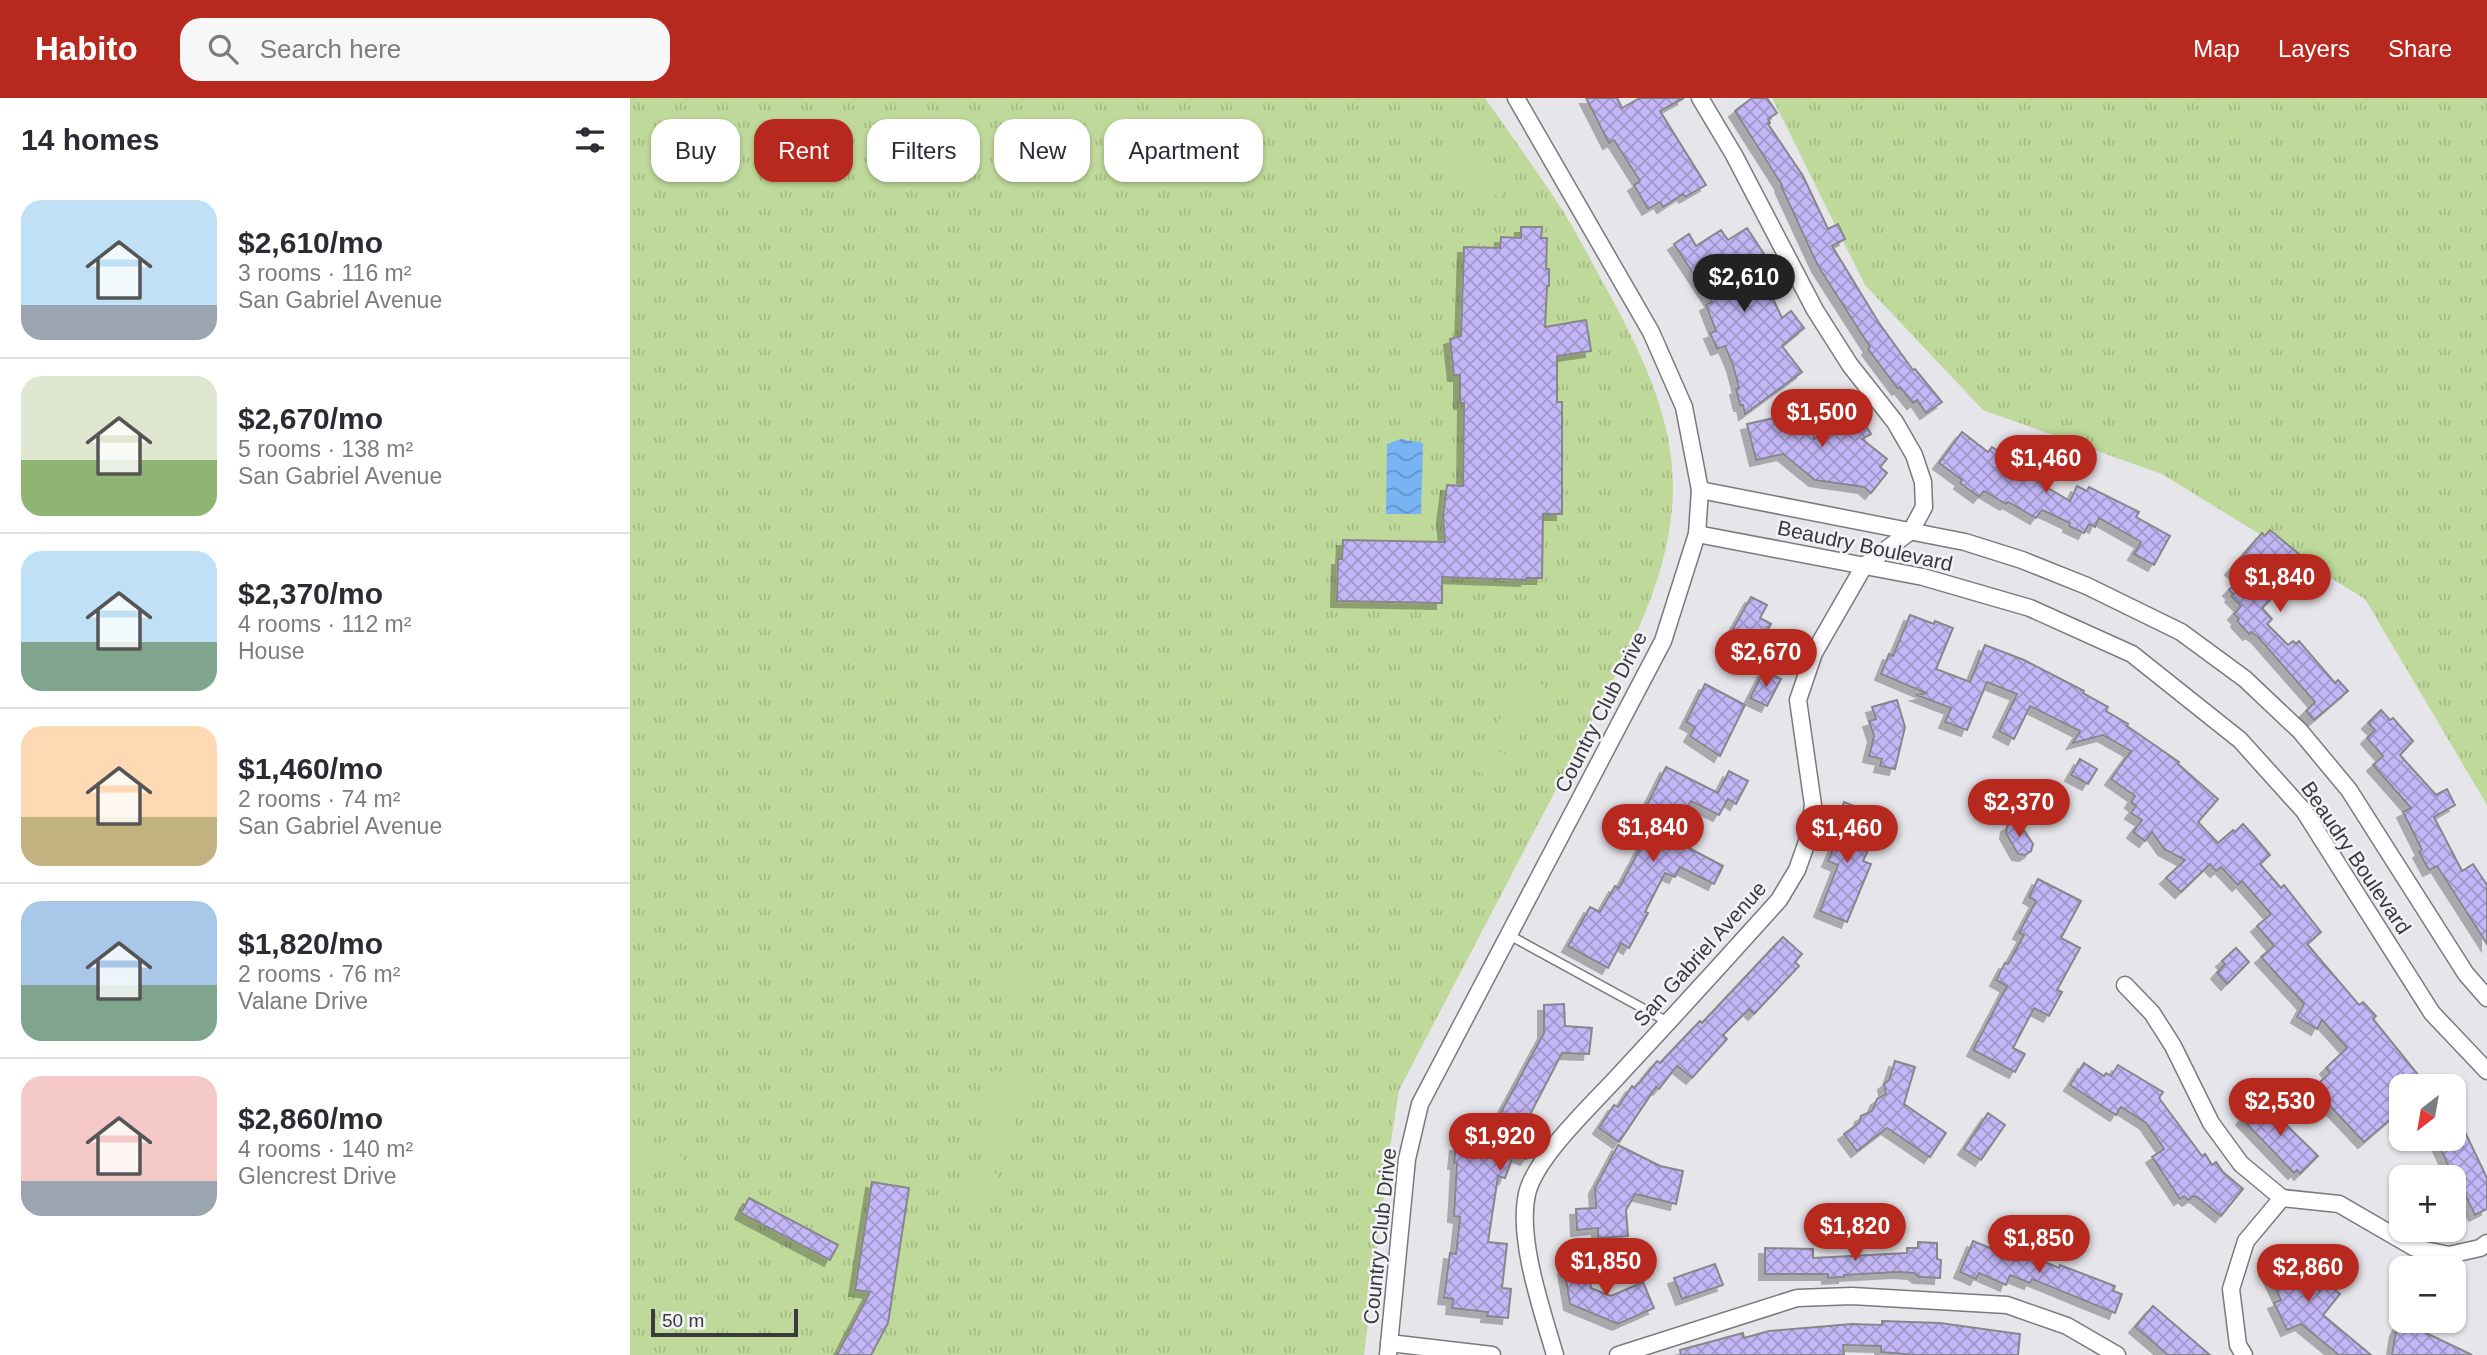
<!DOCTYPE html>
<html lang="en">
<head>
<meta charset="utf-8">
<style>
  :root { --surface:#fff; --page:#f7f7f7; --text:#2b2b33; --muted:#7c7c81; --line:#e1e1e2; --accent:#b7291f }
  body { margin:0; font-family:Arial,sans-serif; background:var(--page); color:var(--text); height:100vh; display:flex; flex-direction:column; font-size:26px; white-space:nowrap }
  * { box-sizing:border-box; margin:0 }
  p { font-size:23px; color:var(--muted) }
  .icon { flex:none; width:38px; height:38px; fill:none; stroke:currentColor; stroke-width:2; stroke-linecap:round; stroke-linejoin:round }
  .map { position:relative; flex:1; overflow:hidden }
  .drawer { display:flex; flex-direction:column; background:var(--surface); width:630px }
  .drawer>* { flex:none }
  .hud { position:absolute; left:21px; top:21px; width:665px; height:63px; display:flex; gap:14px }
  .needle { width:46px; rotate:211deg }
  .buttons { position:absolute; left:1759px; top:976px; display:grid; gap:14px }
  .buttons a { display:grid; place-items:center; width:77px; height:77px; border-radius:14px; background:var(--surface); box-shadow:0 2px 5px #0004; font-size:35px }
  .scale { position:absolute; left:21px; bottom:18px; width:147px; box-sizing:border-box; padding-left:7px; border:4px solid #3a3a3c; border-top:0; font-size:19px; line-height:24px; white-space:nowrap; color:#3a3a3c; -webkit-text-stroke:5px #f3f2f7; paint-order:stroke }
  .price { position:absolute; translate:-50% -60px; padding:0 16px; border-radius:24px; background:var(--accent); color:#fff; font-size:23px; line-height:46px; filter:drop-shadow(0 2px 4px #0008) }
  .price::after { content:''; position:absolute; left:50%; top:42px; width:21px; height:16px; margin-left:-10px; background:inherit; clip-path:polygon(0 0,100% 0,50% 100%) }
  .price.current { background:#222; color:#fff }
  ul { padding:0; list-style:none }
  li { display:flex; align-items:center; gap:21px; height:175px; padding:0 21px }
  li+li { border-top:2px solid var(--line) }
  li span { display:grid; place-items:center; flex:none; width:196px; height:140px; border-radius:21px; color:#555 }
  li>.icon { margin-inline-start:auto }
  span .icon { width:84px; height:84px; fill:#fffc; stroke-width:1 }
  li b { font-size:30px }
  h2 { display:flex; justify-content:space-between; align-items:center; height:84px; padding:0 21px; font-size:30px }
  .tag { padding:0 24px; border-radius:21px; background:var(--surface); box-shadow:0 2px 5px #0004; font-size:24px; line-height:63px }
  .tag.current { background:var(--accent); color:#fff }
  header { display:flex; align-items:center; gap:42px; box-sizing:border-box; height:98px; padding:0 35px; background:var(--accent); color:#fff }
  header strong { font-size:33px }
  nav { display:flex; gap:38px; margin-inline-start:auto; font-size:24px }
  .search { width:490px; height:63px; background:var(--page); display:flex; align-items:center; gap:18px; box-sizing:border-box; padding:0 24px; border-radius:21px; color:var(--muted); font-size:26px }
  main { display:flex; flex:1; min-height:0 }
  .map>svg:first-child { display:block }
</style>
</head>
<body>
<header>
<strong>Habito</strong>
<div class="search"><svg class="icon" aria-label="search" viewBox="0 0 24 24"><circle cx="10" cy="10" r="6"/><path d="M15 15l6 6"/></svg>Search here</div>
<nav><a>Map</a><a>Layers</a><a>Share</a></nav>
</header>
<main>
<section class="drawer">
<h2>14 homes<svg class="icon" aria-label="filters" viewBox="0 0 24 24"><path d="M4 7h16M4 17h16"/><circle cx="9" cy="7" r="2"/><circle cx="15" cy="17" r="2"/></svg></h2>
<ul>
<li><span style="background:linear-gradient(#bfe0f5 75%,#9aa5b1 0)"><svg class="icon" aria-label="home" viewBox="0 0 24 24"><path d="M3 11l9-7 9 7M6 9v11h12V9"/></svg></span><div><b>$2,610/mo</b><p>3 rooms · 116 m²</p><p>San Gabriel Avenue</p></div></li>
<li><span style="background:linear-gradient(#dfe7d0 60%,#8fb573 0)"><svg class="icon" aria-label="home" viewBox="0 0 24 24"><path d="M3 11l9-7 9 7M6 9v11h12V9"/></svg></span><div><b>$2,670/mo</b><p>5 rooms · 138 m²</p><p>San Gabriel Avenue</p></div></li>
<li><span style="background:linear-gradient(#bfe0f5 65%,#7fa58c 0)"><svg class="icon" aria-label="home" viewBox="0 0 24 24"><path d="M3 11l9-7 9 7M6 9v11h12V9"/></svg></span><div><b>$2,370/mo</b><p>4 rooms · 112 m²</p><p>House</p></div></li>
<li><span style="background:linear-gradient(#ffd9b3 65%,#c2b280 0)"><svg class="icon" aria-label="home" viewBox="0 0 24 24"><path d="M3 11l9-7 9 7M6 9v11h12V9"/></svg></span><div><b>$1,460/mo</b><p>2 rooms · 74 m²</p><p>San Gabriel Avenue</p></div></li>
<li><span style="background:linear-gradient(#a9c7e8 60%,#7fa58c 0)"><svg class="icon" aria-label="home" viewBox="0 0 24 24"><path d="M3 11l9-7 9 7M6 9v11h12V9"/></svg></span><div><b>$1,820/mo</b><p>2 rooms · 76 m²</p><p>Valane Drive</p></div></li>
<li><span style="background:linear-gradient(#f6c9c9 75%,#9aa5b1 0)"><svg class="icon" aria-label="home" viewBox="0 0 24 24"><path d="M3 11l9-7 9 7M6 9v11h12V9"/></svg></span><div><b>$2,860/mo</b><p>4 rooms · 140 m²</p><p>Glencrest Drive</p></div></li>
</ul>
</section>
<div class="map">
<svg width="1857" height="1257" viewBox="0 0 1857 1257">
  <defs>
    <pattern id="grass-tufts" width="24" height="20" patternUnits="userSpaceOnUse" patternTransform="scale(1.75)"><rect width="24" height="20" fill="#bed999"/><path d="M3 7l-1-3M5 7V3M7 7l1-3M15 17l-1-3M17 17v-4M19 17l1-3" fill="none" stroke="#a4bb85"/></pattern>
    <pattern id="water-waves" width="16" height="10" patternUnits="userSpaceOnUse" patternTransform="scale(1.75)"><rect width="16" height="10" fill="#78b4f4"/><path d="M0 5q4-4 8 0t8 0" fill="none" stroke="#6393c7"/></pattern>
    <pattern id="building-cross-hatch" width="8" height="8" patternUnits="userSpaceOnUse" patternTransform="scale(1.75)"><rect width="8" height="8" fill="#c4b7f7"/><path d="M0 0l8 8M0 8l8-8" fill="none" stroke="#a096c9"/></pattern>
    <filter id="shadow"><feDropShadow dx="-6" dy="6" stdDeviation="0" flood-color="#0004"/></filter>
  </defs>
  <rect width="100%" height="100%" fill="#e6e5ea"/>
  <g fill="url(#grass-tufts)">
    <path d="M0 0H855C882 39 911 78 936 118 950 141 962 165 975 188 1014 260 1052 334 1041 419 1036 465 1019 508 1000 550L769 992 759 1056 734 1257H0Z"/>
    <polygon points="1142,0 1857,0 1857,707 1735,501 1532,376 1353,312 1235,187"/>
  </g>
  <g fill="#bed999">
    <polygon points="827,37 886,79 870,101 811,60"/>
    <polygon points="892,576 915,588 885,648 862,637"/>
    <polygon points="857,648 882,660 870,684 845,672"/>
    <polygon points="378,872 399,876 394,904 373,900"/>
    <polygon points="363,972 395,979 377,1055 346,1047"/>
    <polygon points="43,1039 53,1063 12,1081 1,1057"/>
    <polygon points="342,1072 368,1076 364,1103 338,1099"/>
  </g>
  <polygon fill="url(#water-waves)" points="771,341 793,345 791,416 756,416 757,346"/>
  <g fill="url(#building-cross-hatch)" stroke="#87878b" stroke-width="2" filter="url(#shadow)">
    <polygon points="956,0 987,0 992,10 1010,0 1054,0 1030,13 1076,87 1055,99 1053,96 1033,109 1030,104 1018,111 1004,87 1010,83 984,42 979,45"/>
    <polygon points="1122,0 1137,0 1147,15 1138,21 1140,25 1138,26 1173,78 1198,131 1208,126 1215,141 1202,148 1249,225 1283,272 1285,271 1312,304 1296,315 1287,302 1283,305 1270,289 1268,291 1238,251 1240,249 1188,168 1151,88 1152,87 1105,13"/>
    <polygon points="891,129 912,129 911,140 917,140 916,171 919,171 919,188 917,188 915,229 956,222 961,253 927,258 927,304 932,304 932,416 913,416 912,480 896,480 896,482 812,479 812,505 707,503 708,461 712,461 713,442 815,444 813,418 817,387 833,388 834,305 830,305 830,277 824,277 820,241 831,238 834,149 870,150 871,139 891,140"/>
    <polygon points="1117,130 1134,156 1125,162 1152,220 1161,213 1174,230 1152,248 1172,274 1115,316 1113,307 1110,307 1106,291 1109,290 1103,267 1095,248 1087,251 1080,235 1086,233 1076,207 1082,204 1044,146 1059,136 1066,148 1091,132 1098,142"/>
    <polygon points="1228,314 1241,336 1232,341 1257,361 1250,369 1257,375 1241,395 1234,389 1185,382 1153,356 1126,362 1117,326 1162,316 1163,321 1179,317 1184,341"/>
    <polygon points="1332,334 1358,354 1362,349 1410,381 1408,384 1440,403 1447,388 1457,393 1459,389 1509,414 1506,419 1540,438 1524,467 1504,456 1511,444 1469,420 1465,429 1459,426 1454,435 1439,428 1440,425 1412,412 1406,420 1378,404 1376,406 1354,393 1349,399 1330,385 1332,382 1309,365"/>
    <polygon points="1640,432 1682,467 1664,489 1658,484 1632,510 1642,521 1637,526 1658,547 1663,543 1666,546 1669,543 1705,585 1708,582 1718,593 1684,622 1676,613 1685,604 1628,539 1621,534 1619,536 1607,523 1609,521 1604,516 1611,508 1601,498 1603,496 1599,492 1611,480 1601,471 1632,435 1635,438"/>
    <polygon points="1121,499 1137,507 1130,520 1141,526 1131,544 1146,552 1138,566 1109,551 1107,554 1094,547"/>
    <polygon points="1280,517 1304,526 1305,523 1323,530 1306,571 1340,584 1355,547 1394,562 1454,593 1453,595 1478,609 1476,613 1498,626 1497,628 1549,664 1548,666 1588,701 1568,724 1588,745 1603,732 1605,734 1613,726 1624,738 1640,757 1630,766 1651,790 1654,787 1691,834 1677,846 1729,907 1733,904 1746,918 1743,921 1798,989 1771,989 1771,1012 1734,1044 1683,990 1700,975 1696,970 1717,950 1692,922 1687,931 1667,919 1674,906 1631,859 1644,848 1627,828 1641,816 1612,783 1608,787 1591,769 1586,773 1580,766 1551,794 1536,780 1555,762 1534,751 1522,734 1515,743 1503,734 1512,722 1501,715 1506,708 1501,704 1505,698 1481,681 1501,653 1473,637 1443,645 1450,633 1400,608 1384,641 1369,633 1387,596 1357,584 1337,632 1315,624 1321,610 1287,597 1296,595 1251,576 1259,556 1263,558"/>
    <polygon points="1134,573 1151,581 1137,608 1120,600"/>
    <polygon points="1075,586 1115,607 1090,658 1060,638 1065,629 1056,624"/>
    <polygon points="1267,602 1275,629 1265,671 1250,668 1252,661 1239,658 1244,638 1239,623 1246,621 1242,609"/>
    <polygon points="1751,612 1760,622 1763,620 1783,643 1770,657 1806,697 1817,691 1825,707 1804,719 1832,773 1843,766 1857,787 1857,846 1807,768 1799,772 1789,754 1792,752 1773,714 1781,710 1743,667 1753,658 1737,640 1745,632 1738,625"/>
    <polygon points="1450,661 1467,671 1458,686 1441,677"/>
    <polygon points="1036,669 1088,695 1099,673 1118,683 1106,706 1098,701 1089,717 1061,703 1042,741 1093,768 1084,786 1050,769 1045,779 1035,775 1015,814 1018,815 999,850 991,845 978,870 938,848 960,809 970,814 985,788 989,790 1013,745 1006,742 1019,718 1013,715"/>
    <polygon points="1214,704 1234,712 1227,730 1234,733 1229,746 1239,750 1233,763 1241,766 1217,824 1190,813 1208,767 1198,763 1213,728 1206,725"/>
    <polygon points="1383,724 1390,726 1403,746 1401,753 1395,757 1388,756 1376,735 1377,728"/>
    <polygon points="1408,781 1451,803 1431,840 1450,850 1427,892 1432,894 1419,918 1404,910 1383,950 1395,956 1385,974 1343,952 1377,888 1366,882 1375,865 1378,866 1394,837 1389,835 1406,803 1399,799"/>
    <polygon points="1153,839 1172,856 1165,864 1169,868 1124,916 1119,911 1093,937 1097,941 1062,980 1047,968 1029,991 1026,989 989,1044 969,1030 984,1007 988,1009 1002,988 1004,990 1010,984 1027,963 1030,965 1070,923 1072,925"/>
    <polygon points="1606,850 1619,864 1597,886 1587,875 1595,866 1592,863"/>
    <polygon points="934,906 935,928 962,930 959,956 932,955 892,1032 910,1041 896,1061 884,1056 875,1080 868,1078 858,1144 877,1146 872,1190 881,1191 878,1220 857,1218 858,1214 822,1210 823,1201 814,1200 820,1155 826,1156 830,1119 824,1118 827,1065 824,1065 826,1047 846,1049 844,1021 869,1018 914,935 914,907"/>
    <polygon points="1265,963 1285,969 1274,1006 1316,1035 1300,1059 1257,1030 1227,1053 1214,1036 1229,1025 1231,1018 1242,1013 1247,1001 1256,996 1254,986 1259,982"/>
    <polygon points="1454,965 1474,978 1476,975 1481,978 1488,967 1533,994 1529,1000 1572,1058 1575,1056 1582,1067 1586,1064 1593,1074 1613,1091 1591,1118 1567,1099 1564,1098 1558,1102 1554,1098 1550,1101 1522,1059 1534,1051 1516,1025 1491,1009 1486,1017 1440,987"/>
    <polygon points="1631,1002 1688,1058 1670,1076 1667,1072 1664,1075 1612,1021"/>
    <polygon points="1824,1011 1857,1080 1857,1111 1845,1117 1834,1094 1824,1091 1824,1080 1790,1080 1818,1067 1806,1041 1824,1041"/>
    <polygon points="1358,1015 1375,1027 1351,1062 1334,1051"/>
    <polygon points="988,1047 1030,1068 1053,1073 1046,1106 1005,1096 996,1112 998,1138 968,1140 968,1130 947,1132 946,1111 966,1110 965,1090"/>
    <polygon points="242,1084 279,1090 258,1225 241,1257 207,1257 240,1194 225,1192"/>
    <polygon points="119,1100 208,1147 200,1162 111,1115"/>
    <polygon points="1343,1143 1377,1157 1380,1149 1429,1170 1430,1167 1485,1188 1483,1193 1492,1196 1485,1215 1402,1181 1400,1185 1380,1177 1376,1187 1349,1175 1346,1181 1330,1174"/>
    <polygon points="1288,1144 1307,1145 1307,1161 1311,1162 1310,1180 1289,1179 1284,1175 1268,1174 1214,1177 1214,1179 1198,1180 1198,1176 1135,1176 1135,1150 1183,1151 1183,1160 1277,1155 1277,1150 1288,1150"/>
    <polygon points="1668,1151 1689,1194 1696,1185 1710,1196 1693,1217 1741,1257 1709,1257 1671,1226 1657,1232 1644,1205 1651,1202 1636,1170 1648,1165 1646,1161"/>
    <polygon points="957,1166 961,1190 981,1198 1013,1184 1024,1210 988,1226 940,1206 934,1170"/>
    <polygon points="1085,1166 1093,1187 1052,1201 1044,1180"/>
    <polygon points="1523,1208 1580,1257 1538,1257 1505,1229"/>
    <polygon points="1252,1223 1310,1225 1390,1236 1388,1257 1286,1257 1251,1254 1251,1248 1213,1247 1214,1257 1051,1257 1050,1252 1113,1235 1114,1240 1139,1233 1222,1226 1252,1227"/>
    <polygon points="1771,1223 1842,1257 1762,1257 1766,1232"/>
  </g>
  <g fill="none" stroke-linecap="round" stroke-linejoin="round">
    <defs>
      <polyline id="lane" points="879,837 1038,924"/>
      <g id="street">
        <polyline points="1070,392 1335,444 1392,462 1457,488 1551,534 1615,581 1670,633 1719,692 1836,876 1857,900"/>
        <polyline points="1067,436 1293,479 1400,510 1502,556 1610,642 1674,713 1802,915 1857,973"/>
        <polyline points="1495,887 1522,915 1543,948 1581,1025 1611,1066 1652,1100"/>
        <polyline points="1652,1100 1709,1106 1785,1150 1819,1157 1850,1150 1857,1145"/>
        <polyline points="759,1245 862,1257"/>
        <polyline points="758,1257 777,1061 790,1006 1033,543 1067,436 1070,392 1054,309 1021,234 886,0"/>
        <path d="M925 1257C912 1212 887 1141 897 1096 905 1059 965 1004 991 975 1044 918 1097 860 1149 802L1167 772 1178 741 1183 707 1168 602 1184 555 1234 468 1281 433 1294 409 1293 384 1284 357 1265 324 1220 267 1185 212 1104 57 1070 0"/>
        <polyline points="988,1257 1167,1200 1222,1198 1377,1207 1437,1228 1487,1257"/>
        <polyline points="1614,1257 1608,1247 1601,1191 1616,1143 1652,1100"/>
      </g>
    </defs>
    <use href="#lane" stroke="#7a797e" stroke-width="11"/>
    <use href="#street" stroke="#7a797e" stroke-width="19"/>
    <use href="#lane" stroke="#fff" stroke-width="8"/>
    <use href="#street" stroke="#fff" stroke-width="16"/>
  </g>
  <g text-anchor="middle" stroke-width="5" stroke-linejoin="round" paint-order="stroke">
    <g font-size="21" fill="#3a3a3c" stroke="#f3f2f7">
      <text transform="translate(1235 448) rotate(12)" y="7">Beaudry Boulevard</text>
      <text transform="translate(971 614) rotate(-63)" y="7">Country Club Drive</text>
      <text transform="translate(1726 760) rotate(56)" y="7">Beaudry Boulevard</text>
      <text transform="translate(1070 856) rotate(-48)" y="7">San Gabriel Avenue</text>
      <text transform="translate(750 1138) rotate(-84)" y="7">Country Club Drive</text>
    </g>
  </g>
</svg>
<div class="buttons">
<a><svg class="needle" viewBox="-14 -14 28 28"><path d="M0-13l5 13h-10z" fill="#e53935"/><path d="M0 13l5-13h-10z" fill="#7c7c81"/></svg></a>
<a>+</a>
<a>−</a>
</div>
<div class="scale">50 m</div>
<b class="price current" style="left:1114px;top:216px">$2,610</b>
<b class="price" style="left:1192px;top:351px">$1,500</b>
<b class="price" style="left:1416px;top:397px">$1,460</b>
<b class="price" style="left:1650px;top:516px">$1,840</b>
<b class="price" style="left:1136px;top:591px">$2,670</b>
<b class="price" style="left:1389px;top:741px">$2,370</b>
<b class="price" style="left:1023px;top:766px">$1,840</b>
<b class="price" style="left:1217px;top:767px">$1,460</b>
<b class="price" style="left:1650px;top:1040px">$2,530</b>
<b class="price" style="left:870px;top:1075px">$1,920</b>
<b class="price" style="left:1225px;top:1165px">$1,820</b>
<b class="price" style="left:1409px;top:1177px">$1,850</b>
<b class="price" style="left:976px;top:1200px">$1,850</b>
<b class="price" style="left:1678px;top:1206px">$2,860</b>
<div class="hud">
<a class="tag">Buy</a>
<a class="tag current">Rent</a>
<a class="tag">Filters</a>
<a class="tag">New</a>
<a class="tag">Apartment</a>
</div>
</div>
</main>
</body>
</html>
